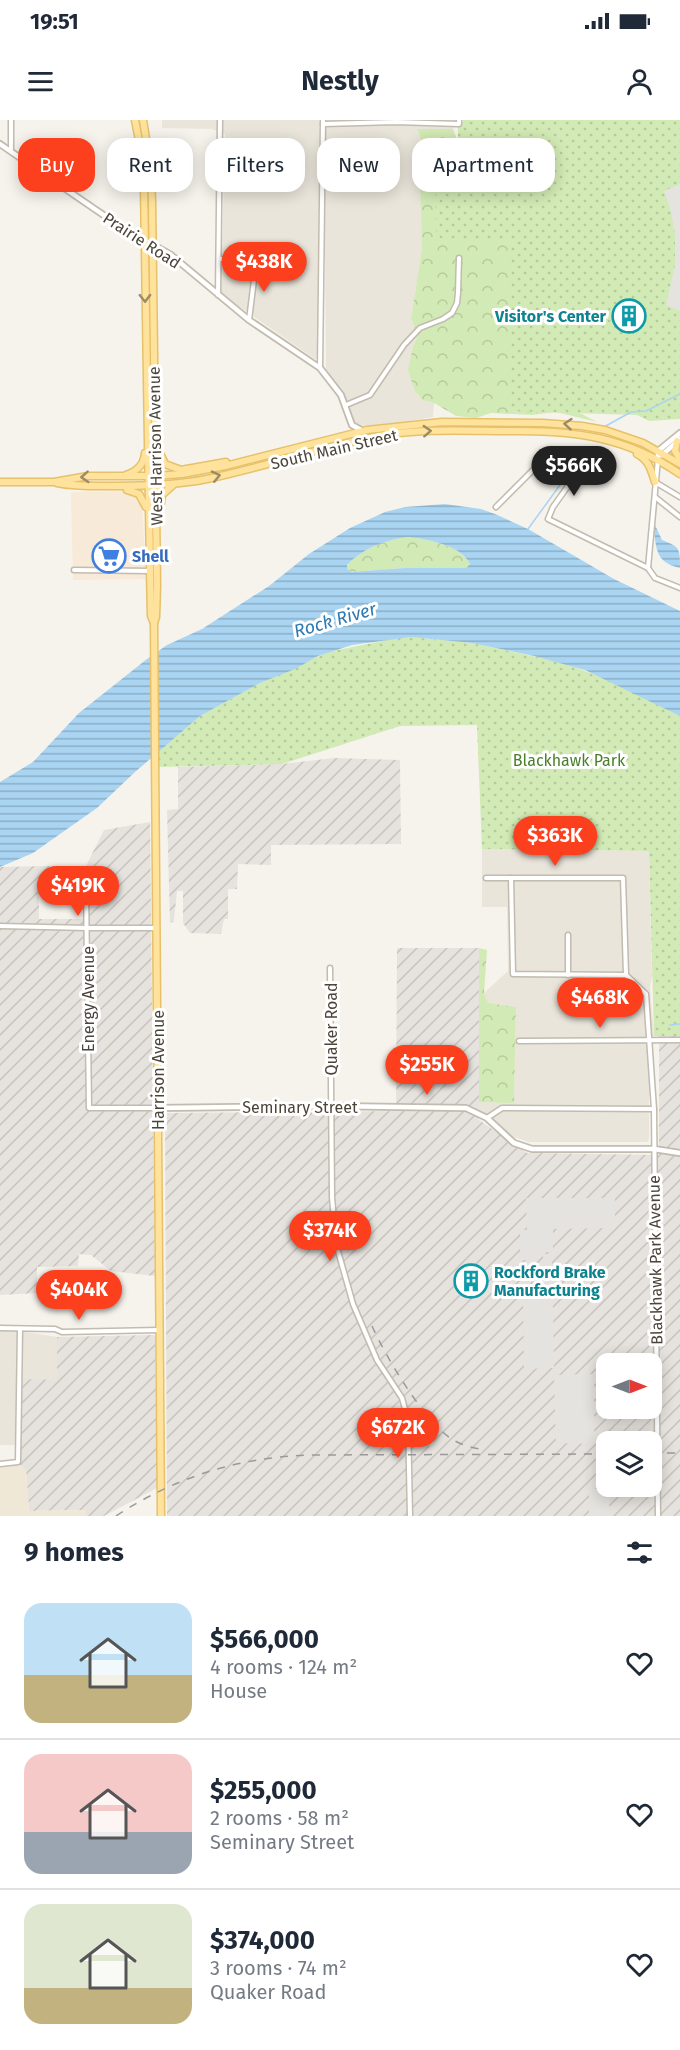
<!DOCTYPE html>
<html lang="en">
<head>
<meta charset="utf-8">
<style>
  :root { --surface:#fff; --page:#f2f2f3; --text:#1f2937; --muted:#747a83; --line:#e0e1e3; --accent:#fc3f1d }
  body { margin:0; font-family:"Fira Sans",sans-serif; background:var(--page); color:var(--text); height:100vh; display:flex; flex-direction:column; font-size:22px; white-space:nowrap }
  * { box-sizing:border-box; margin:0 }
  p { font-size:20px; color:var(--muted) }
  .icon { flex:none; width:33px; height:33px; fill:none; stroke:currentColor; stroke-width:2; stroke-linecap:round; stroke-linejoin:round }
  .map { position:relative; height:1396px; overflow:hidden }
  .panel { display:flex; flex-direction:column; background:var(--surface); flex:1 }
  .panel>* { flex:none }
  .top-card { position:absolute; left:18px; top:18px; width:645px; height:54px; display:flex; gap:12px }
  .needle { width:39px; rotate:90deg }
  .buttons { position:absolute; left:596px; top:1233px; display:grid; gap:12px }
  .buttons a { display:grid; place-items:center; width:66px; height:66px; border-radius:12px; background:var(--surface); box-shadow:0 3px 15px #0003; font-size:30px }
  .price { position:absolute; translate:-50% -51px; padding:0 14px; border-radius:21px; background:var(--accent); color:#fff; font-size:20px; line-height:39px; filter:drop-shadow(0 2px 3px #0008) }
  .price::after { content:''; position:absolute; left:50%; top:36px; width:18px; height:14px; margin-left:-9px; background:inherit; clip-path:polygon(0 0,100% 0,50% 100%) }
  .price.active { background:#222; color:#fff }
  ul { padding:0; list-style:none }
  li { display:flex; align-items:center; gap:18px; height:150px; padding:0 24px }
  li+li { border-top:2px solid var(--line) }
  li span { display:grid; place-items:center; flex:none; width:168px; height:120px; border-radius:18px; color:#555 }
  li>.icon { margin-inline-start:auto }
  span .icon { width:72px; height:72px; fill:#fffc; stroke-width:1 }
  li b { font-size:26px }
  h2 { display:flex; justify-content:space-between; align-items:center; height:72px; padding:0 24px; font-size:26px }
  .chip { padding:0 21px; border-radius:18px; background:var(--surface); box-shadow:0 3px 15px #0003; font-size:21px; line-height:54px }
  .chip.active { background:var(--accent); color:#fff }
  .status { display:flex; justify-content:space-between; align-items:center; height:42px; padding:0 30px; background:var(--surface); direction:ltr }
  .status svg { height:16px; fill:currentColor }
  header { display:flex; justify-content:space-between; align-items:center; height:78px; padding:0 24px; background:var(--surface); font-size:27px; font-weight:700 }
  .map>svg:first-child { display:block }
</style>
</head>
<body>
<div class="status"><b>19:51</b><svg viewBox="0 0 49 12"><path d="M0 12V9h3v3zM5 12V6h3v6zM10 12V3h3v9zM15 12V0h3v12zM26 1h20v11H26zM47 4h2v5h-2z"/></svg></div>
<header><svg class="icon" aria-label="menu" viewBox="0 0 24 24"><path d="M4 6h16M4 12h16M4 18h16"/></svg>Nestly<svg class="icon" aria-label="person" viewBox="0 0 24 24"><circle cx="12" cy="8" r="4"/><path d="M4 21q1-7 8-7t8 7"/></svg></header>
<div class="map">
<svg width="680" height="1396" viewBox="0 0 680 1396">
  <defs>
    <pattern id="industrial-furrows" width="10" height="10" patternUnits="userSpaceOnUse" patternTransform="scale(1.5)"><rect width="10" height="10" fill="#e6e2dd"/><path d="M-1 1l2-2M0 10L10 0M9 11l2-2" fill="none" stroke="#c7c3be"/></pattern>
    <pattern id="forest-crowns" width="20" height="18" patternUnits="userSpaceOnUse" patternTransform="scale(1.5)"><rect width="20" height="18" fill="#d2eab5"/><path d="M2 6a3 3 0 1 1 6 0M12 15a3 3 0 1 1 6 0" fill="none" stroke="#b6ca9c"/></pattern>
    <pattern id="park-dots" width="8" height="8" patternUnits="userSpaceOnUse" patternTransform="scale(1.5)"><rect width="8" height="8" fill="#d2eab5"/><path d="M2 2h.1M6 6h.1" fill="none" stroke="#b6ca9c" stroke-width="1.8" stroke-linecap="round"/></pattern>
    <pattern id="water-rules" width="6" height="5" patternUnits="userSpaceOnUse" patternTransform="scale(1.5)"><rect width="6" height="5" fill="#a9d4f2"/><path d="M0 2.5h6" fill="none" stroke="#8caec5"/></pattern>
  </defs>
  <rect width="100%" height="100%" fill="#f6f3ec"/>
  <g fill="#eae5da">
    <polygon points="162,0 319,0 320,99 319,235 317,238 315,239 221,174 225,14 212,9 162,8"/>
    <polygon points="324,0 457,0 453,9 417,10 421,20 419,40 422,128 411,199 418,215 413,227 415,271 422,280 434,283 433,297 363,309 357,307 339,267 326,249"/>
    <polygon points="482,729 649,731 652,857 650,867 654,916 645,916 649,928 649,1019 647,1022 529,1022 511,1016 479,991 479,982 514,982 516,887 488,884 484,873 508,851 507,787 482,787"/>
    <polygon points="0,1210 14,1210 57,1217 57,1260 18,1260 16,1325 0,1325"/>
  </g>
  <polygon fill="#f7ead8" points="126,371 135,375 142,383 146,459 73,460 71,372"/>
  <g fill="url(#industrial-furrows)" fill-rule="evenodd">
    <polygon points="334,638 400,640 401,724 271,725 271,745 238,744 237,769 228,769 228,799 224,799 221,814 190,813 183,803 183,771 177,771 174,799 173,802 170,803 167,690 178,689 178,647 282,644"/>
    <polygon points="150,702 155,1156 111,1151 91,1135 79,1134 78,1146 37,1147 37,1173 0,1175 0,747 50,746 50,772 39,772 39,799 85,799 84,750 104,710"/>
    <path d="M397 828H479V1000L527 1033 659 1035V916H680V1396H167L165 993 396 991ZM606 1244H651V1288H606ZM606 1322H651V1366H606Z"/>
    <polygon points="154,1215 155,1217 157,1368 104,1396 86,1396 86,1390 29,1391 26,1350 20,1345 22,1259 57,1260 57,1217"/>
  </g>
  <polygon fill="#efe8d6" points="20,1345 26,1350 29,1391 86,1390 86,1396 0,1396 0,1347"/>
  <g fill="url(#forest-crowns)">
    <polygon points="463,0 646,0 576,291 597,302 556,292 532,295 491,293 476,298 456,296 434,283 422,280 415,271 408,250 413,227 418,215 411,199 422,128 419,40 421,20 417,9 453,9 460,27"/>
    <path d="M408 417C427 419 461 425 470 444L466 448H404L351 452 347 449V445C363 428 385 420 408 417Z"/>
    <polygon points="479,828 487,830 484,873 488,883 516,887 514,983 479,982"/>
  </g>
  <g fill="url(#park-dots)">
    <polygon points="508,0 680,0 680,299 649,301 637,295 509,291 509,120 436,118 435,19 458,18 458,7 462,2"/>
    <polygon points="411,517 472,523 564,543 609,560 680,596 680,916 654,916 649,731 482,729 477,605 400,606 282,644 159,647 158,631 200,596 260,563 328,532 397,518"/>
  </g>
  <g fill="#e5e3e0">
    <polygon points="680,64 680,191 666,185 675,145 675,115 671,92 664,71"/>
    <polygon points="526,1078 615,1078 615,1108 553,1109 553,1132 537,1132 536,1140 520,1140 520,1110 527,1110"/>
    <polygon points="543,1134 552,1134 554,1248 524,1249 523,1169 543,1169"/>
    <polygon points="594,1254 594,1324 556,1323 554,1255"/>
    <polygon points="418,1289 434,1310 434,1326 417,1326 417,1306 412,1304 410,1292"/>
    <polygon points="589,1366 593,1366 593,1369 604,1369 604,1381 609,1381 610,1396 589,1396"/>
  </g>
  <g fill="url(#water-rules)" fill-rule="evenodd">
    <path d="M445 384 481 389 495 394 528 409 614 459 680 491V596L585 550 534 536 472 523 411 517 352 525 318 536 295 549 260 563 200 596 135 652 97 688 33 733 0 747V662L33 642 79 593 147 539 167 525 202 509 269 466 309 434 350 408 385 392 405 387ZM408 417C427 419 461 425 470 444L466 448H404L351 452 347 449V445C363 428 385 420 408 417Z"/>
    <path d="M655 405 662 420C680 427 680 428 680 448 654 442 657 428 653 406Z"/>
  </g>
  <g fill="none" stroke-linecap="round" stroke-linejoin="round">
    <g stroke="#a9d4f2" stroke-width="1.5">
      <polyline points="604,307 631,292 646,291 680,274"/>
      <polyline points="575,346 597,328"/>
      <polyline points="528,409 568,354"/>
      <polyline points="670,905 680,904"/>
    </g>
    <defs>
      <g id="minor">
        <polyline points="11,0 11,31"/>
        <polyline points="323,4 396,2 459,4 459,0"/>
        <path d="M219 139C232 139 245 136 256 144L249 200"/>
        <polyline points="218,175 220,0"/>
        <polyline points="320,248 323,0"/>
        <polyline points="346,285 370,275 404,225 420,208 443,199 452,193 457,183 458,173 459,138"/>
        <polyline points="655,362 680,377"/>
        <polyline points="655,377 680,397"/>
        <polyline points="496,387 543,340 578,352 553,387 548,399 648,448 655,458 680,468"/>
        <polyline points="648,448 658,339"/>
        <polyline points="74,450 150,451"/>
        <polyline points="486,758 623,758 626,855 646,874 654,989 658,1396"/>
        <polyline points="511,758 513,854 626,855"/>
        <polyline points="86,770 89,988 157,988"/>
        <polyline points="0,806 88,808 156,808"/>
        <polyline points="568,815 568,855"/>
        <polyline points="330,848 332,1077 336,1124 353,1184 377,1240 402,1278 408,1300 410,1396"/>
        <polyline points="519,921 680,920"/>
        <polyline points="487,998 502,988 654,989"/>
        <polyline points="0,1208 55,1209 62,1212 159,1210"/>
        <polyline points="0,1344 18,1342 20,1209"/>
      </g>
      <g id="tertiary">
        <polyline points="0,24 118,105 171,135 249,200 320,248 341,275 352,305 361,310"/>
        <polyline points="662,335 680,319"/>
        <polyline points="658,339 658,331 680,313"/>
        <polyline points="158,988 331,986 466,988 487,998 514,1023 532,1029 654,1029 680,1033"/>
      </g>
      <g id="primary">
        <polyline points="135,0 141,31 144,67 150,451 151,496 154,503"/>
        <polyline points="143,0 150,43 152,80 157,465 156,497 154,503 161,1396"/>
        <polyline points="677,321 675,331 680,339"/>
        <polyline points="158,329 165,344 181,350 226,342"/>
        <path d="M637 334C649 340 651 350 655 362"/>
        <path d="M126 355C137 351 144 345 145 333"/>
        <polyline points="0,362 54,362 88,356 156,356 182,354 225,346 367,310 442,302 543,303 582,306 605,310 643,323 680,344"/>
        <path d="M57 363C77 367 97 366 116 366 147 366 177 365 207 359 265 347 321 327 379 316 423 308 467 311 511 311 574 310 627 317 680 354"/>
        <polyline points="127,370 139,374 146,387"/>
        <polyline points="160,389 162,375 173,365"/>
      </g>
    </defs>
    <use href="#minor" stroke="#c2bbae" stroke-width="7"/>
    <use href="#tertiary" stroke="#c2bbae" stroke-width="8"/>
    <use href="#primary" stroke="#e6c16a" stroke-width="9"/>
    <use href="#minor" stroke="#fff" stroke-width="4"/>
    <use href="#tertiary" stroke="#fff" stroke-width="4.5"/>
    <use href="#primary" stroke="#ffe39c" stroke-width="6"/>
    <g stroke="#9a9a9a" stroke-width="1.5" stroke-dasharray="8 8" stroke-linecap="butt">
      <path d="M372 1206C386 1237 422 1298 450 1318 459 1324 471 1328 481 1329"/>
      <polyline points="651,1333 680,1333"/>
      <path d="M116 1396C177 1356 242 1336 315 1335L606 1334"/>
    </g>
  </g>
  <defs><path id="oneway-chevron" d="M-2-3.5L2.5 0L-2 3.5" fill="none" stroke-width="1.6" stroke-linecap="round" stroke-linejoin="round" transform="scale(1.5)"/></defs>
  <g stroke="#9c8c66">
    <use href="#oneway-chevron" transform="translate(145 178) rotate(89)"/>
    <use href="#oneway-chevron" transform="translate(568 304) rotate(-175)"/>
    <use href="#oneway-chevron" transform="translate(427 311) rotate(-3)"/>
    <use href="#oneway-chevron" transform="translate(216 356) rotate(-13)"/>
    <use href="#oneway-chevron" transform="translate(85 357) rotate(176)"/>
  </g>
  <defs>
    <symbol id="building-ring" viewBox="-11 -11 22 22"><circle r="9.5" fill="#fff" stroke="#0f9aa8" stroke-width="1.5"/><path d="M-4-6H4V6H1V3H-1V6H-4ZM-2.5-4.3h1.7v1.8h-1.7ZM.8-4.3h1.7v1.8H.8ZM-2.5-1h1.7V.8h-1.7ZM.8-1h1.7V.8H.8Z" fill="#0f9aa8"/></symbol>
    <symbol id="supermarket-ring" viewBox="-11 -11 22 22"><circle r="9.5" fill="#fff" stroke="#3f7fe0" stroke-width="1.5"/><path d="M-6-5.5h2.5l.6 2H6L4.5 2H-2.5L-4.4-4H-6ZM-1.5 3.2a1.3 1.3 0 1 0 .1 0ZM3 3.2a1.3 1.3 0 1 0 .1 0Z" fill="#3f7fe0"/></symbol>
  </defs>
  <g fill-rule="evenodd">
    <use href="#building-ring" x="610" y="177" width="38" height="38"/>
    <use href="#supermarket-ring" x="90" y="417" width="38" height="38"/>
    <use href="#building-ring" x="452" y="1142" width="38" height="38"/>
  </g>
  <g text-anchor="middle" stroke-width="6" stroke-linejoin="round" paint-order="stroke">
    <g font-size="16" fill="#4b4439" stroke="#fff">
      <text transform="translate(142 120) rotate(33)" y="6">Prairie Road</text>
      <text transform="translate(155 326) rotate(-91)" y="6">West Harrison Avenue</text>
      <text transform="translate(334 329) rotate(-13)" y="6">South Main Street</text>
      <text transform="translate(88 879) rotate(-90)" y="6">Energy Avenue</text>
      <text transform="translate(331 909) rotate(-90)" y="6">Quaker Road</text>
      <text transform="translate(158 950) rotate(-90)" y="6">Harrison Avenue</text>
      <text x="300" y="993">Seminary Street</text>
      <text transform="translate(655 1140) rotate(-91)" y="6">Blackhawk Park Avenue</text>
    </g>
    <g font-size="16" font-weight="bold" fill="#0d838f" stroke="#fff" text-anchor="end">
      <text x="606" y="202">Visitor's Center</text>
      <text x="494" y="1158" text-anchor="start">Rockford Brake<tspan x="494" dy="18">Manufacturing</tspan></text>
    </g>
    <g font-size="16" font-weight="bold" fill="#366cbe" stroke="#fff" text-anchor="start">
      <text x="132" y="442">Shell</text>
    </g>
    <g font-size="16" fill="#4a7f2a" stroke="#fff">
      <text x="569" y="646">Blackhawk Park</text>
    </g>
    <g font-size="18" font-style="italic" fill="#2e7ab2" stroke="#fff">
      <text transform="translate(335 500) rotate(-16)" y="6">Rock River</text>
    </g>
  </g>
</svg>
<div class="buttons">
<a><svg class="needle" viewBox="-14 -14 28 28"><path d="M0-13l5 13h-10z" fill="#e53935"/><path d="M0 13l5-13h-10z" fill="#747a83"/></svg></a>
<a><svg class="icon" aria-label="layers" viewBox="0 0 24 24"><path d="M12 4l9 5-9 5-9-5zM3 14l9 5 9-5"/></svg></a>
</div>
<b class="price" style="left:264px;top:173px">$438K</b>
<b class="price active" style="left:574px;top:377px">$566K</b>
<b class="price" style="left:555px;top:747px">$363K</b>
<b class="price" style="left:78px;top:797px">$419K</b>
<b class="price" style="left:600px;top:909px">$468K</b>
<b class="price" style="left:427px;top:976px">$255K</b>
<b class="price" style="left:330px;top:1142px">$374K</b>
<b class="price" style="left:79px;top:1201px">$404K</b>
<b class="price" style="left:398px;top:1339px">$672K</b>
<div class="top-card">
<a class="chip active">Buy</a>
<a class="chip">Rent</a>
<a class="chip">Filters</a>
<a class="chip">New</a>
<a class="chip">Apartment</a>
</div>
</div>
<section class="panel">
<h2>9 homes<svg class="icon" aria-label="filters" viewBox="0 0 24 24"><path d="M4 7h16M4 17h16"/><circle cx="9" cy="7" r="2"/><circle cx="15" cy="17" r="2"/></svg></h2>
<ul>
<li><span style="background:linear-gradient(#bfe0f5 60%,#c2b280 0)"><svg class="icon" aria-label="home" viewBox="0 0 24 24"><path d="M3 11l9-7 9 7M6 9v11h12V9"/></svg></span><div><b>$566,000</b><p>4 rooms · 124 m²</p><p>House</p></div><svg class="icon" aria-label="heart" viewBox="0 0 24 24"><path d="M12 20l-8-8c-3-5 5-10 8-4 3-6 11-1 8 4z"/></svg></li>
<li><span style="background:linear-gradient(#f6c9c9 65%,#9aa5b1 0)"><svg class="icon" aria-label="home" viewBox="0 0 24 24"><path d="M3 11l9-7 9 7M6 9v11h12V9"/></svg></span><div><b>$255,000</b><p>2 rooms · 58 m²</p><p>Seminary Street</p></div><svg class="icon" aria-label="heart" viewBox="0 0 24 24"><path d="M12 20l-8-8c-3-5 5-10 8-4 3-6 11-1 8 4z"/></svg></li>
<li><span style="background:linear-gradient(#dfe7d0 70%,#c2b280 0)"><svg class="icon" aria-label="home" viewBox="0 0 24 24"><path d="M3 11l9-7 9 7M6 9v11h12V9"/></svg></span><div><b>$374,000</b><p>3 rooms · 74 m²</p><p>Quaker Road</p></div><svg class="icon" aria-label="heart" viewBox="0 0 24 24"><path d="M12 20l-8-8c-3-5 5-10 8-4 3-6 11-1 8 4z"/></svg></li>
</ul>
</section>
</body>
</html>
